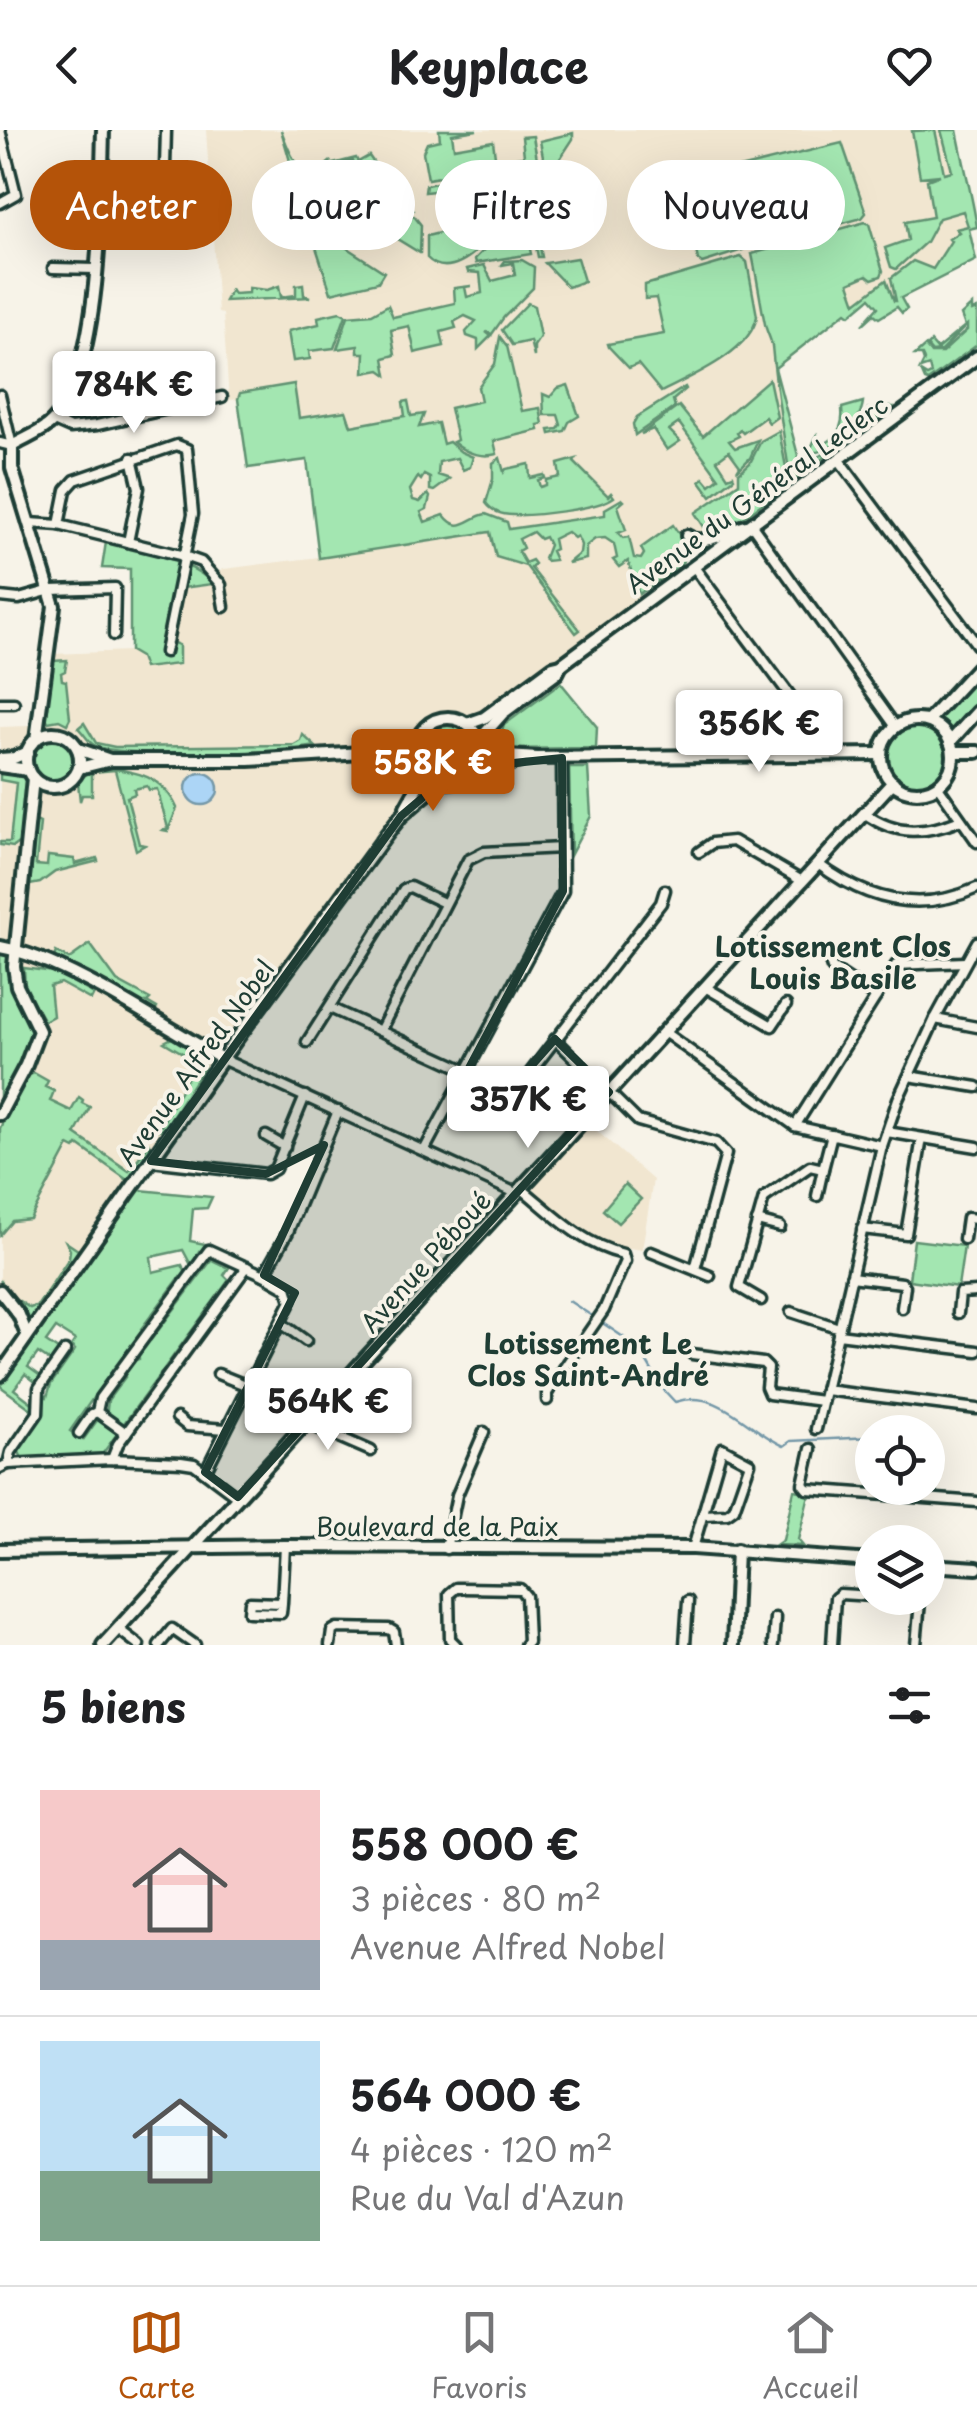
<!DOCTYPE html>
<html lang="fr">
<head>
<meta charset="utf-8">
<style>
  :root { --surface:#fff; --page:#f2f2f2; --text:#202124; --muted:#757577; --line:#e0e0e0; --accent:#b45309 }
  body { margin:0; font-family:"Playpen Sans",sans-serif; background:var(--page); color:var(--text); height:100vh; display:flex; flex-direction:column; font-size:38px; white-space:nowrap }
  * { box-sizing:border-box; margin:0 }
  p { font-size:32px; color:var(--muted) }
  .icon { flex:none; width:55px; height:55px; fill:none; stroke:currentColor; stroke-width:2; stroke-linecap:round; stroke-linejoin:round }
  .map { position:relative; height:1515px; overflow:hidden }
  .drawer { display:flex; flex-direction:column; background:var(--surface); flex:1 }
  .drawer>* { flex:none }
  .banner { position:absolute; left:30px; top:30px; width:918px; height:90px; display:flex; gap:20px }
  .buttons { position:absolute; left:855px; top:1285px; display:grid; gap:20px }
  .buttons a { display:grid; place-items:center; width:90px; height:90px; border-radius:50%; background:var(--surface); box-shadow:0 10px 40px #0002; font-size:50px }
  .price { position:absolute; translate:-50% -85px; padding:0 22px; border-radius:10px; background:#fff; color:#222; font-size:32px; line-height:65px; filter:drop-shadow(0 2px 5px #0008) }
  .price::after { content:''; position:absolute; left:50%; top:60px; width:30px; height:22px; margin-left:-15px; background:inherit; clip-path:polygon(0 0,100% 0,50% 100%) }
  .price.active { background:var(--accent); color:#fff }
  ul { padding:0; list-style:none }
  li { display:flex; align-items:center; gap:30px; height:250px; padding:0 40px }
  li+li { border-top:2px solid var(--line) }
  li span { display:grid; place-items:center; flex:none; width:280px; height:200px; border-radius:0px; color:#555 }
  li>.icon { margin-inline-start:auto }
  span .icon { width:120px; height:120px; fill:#fffc; stroke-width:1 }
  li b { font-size:42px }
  h2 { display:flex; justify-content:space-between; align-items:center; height:120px; padding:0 40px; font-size:42px }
  .pill { padding:0 35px; border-radius:45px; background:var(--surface); box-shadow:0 10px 40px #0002; font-size:35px; line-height:90px }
  .pill.active { background:var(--accent); color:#fff }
  header { display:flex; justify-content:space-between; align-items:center; height:130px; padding:0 40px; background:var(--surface); font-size:45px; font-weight:700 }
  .menu { display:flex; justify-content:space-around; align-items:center; height:140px; border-top:2px solid var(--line); background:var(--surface); font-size:28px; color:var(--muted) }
  .menu a { display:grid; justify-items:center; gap:5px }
  .menu .active { color:var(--accent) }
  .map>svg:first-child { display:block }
</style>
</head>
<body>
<header><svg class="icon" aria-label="back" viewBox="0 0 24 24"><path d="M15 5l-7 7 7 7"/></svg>Keyplace<svg class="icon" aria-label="heart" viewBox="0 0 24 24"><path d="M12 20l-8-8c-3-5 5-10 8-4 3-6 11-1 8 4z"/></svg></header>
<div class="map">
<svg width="977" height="1515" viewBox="0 0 977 1515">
  <rect width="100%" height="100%" fill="#f7f3e8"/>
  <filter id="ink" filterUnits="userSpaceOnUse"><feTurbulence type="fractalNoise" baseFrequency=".01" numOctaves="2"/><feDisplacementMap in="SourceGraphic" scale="20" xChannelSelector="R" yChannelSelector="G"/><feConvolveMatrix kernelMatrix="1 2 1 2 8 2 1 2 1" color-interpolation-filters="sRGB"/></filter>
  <g filter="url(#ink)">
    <g fill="#f1e6d0">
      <polygon points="206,0 941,0 976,130 894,172 885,151 774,239 797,347 738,392 716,401 688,422 682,434 640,463 645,473 561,535 479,610 480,628 472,642 458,651 441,652 401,686 27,1205 0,1161 0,984 39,901 16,856 16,820 0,817 0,597 28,596 41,587 52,524 130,521 155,526 171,512 183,453 224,439 319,427 307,330 248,338 238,269 229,270 223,184 218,183"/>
      <polygon points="589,994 653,1050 642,1120 617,1116 585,1104 539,1066 532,1055"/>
    </g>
    <g fill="#a3e6b1" stroke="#619272" stroke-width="2.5">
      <path d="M281 0C289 19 299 61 331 31L329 35 356 28 358 32 369 26 397 66 413 80 356 93 351 74 374 67 370 46 358 48 353 31 301 47 304 80Z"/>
      <path d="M439 0H477L452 4 454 18 493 11 501 72 517 74C502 96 456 158 427 128V106L455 99 450 72 444 69 442 60 425 62 426 55 457 49 456 44 428 49 423 22 427 13 440 10Z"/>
      <path d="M935 0 944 43 952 41 941 0H957C963 32 972 65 977 97L969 99 976 130 901 168 907 179 902 183 897 177 879 188 874 184 862 195 878 177 870 168 850 185 846 182 775 238 800 333C827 325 862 309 868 279L885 281 886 277H892L791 352C783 304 776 260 772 216 771 209 766 201 765 194 760 170 757 147 752 124L865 92 869 94 883 141 881 146 872 149 867 145 849 153 856 173 886 150 894 171H896L891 148 913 131 933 139 951 111 949 109 959 102 956 99 968 96 963 81 939 88 926 112 896 139 891 137 885 118 908 110 905 92 933 87 927 50 940 45 920 47 912 1Z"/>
      <polygon points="573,3 573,9 552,41 546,42 540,11"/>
      <path d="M533 6C536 27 544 46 529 62L514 65 506 57 502 29 524 26 522 7Z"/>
      <polygon points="842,13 866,83 862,88 754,118 739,38"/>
      <polygon points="724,38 729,41 743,120 702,133 698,130 692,102 697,101 693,82 672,90 674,100 682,99 683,104 662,107 661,102 668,100 668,97 656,100 655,91 666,87 665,77 652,79 651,70 645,70 643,66 642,71 634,73 642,62 640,54"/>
      <polygon points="568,64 574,97 546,103 548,115 540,117 542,127 538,127 528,76 539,70"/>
      <polygon points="518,85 523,86 531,124 476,133 475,129"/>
      <polygon points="414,86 421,95 420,123 374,95 361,115 347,103 392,89 393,92 395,88"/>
      <polygon points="341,103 347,118 384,142 378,152 331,163 313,108"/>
      <path d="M741 127 747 132 757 186C751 222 690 247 661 262L638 234 629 238 609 217 608 214 664 204 656 168 645 169V155Z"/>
      <polygon points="577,128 584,151 568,157 545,133"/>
      <polygon points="522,130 534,137 533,158 504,187 492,204 486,202 491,206 478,219 478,210 467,206 466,202 476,191 465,186 454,192 456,198 441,202 444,216 418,222 415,223 409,196 391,200 395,225 384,228 387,245 380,240 364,243 365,223 358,223 358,216 337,219 348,186 372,184 388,175 393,187 455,173 454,158 471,156 465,157 467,167 482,163 480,143 468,142 467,139 484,135 492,151 515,145 513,133 502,135 505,131"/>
      <polygon points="303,154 304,165 310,167 225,171 231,160 234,164 249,163 249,158 267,160 279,156 281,167 296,165 296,155"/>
      <polygon points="528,173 534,176 540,207 534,216 534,227 530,211 512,215 502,200"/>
      <polygon points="972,175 972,181 977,179 977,215 928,251 925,250 922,243 927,246 931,244 929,236 920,239 924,231 922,225 915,225 925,216 931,223 942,223 967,200 967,195 941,221 932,222 927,216 931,212 937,219 965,196 961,185"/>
      <polygon points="340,182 346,185 334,218 309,221 310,229 293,231 288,201 319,194 318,187"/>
      <path d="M500 207 507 216 522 281 540 278 543 294 538 295 539 300 494 311 497 324C481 328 465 323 453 312L457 310 450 278 481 271 478 257 495 234Z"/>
      <polygon points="769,249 777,287 769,293 765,287 743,303 740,300 737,303 739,306 729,311 735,318 758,310 750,328 737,341 740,336 729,321 717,330 728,347 733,345 734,348 711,366 700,351 704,348 710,355 719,348 679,293 669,300 680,311 667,320 653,299 641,304 679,276 703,306"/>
      <path d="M294 254 299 288 346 281 351 296 405 286 403 272 408 271 411 286 424 284 419 297 438 293 443 314 449 312 461 322 473 327 470 337 463 340 457 328 439 332 438 345 450 349 434 361 430 360V348L424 345 421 350 418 347 410 360 413 370 420 372 428 364 430 367 427 379 421 382 425 392 444 385C460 406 468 387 486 384L507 392 509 399 605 385V379L622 369 624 371 618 376 626 400 618 403 623 408 629 407 634 428 641 429 644 424 641 418 673 395 687 416 682 434 639 464 628 431 619 437 613 430 617 428 614 414 605 408 595 409 586 416V429L568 433 580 423 581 415 577 406 574 408 567 402 553 409 555 419 551 421 555 430 546 431 544 428 549 415 545 407 540 409 533 402 519 409 523 418 518 421 525 433 532 430 535 434 531 438 580 500 576 503 526 436 496 427 490 402 319 428 307 330 248 338 238 269 240 263Z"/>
      <polygon points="568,255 579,286 569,292 565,301 550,304 549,300 558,299 561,295 558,285 544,285 543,264 550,267 558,258"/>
      <polygon points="685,257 686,259 673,270 675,277 635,305 633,294 637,287"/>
      <path d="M863 272C861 294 829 329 807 321L806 316 811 318 817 305 820 316C837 309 844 296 842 278Z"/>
      <polygon points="779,301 789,353 738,392 710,406 695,383 739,353 739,343 750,333 761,311"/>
      <path d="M500 328 504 342 506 339 529 334 530 348 544 345 545 348 538 350 540 357 546 355V350L560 347 558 334 576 329 574 332 608 366 611 363 614 367C598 379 534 386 513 385 502 385 492 381 486 373L493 349V333Z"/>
      <path d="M106 412C133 418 198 432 212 454L182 458 171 512 179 515V534L144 538 140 527 130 521V439L102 438Z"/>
      <polygon points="67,530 65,541 61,543 62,550 66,551 70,588 67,594 59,590 48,592 45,585 49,535 53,531"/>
      <polygon points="977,543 977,574 951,602 935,589"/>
      <polygon points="561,553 597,597 596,618 503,619 500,607 504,595"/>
      <path d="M84 593 96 613 115 617 294 615 301 611 303 605 315 616C287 623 115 628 94 615 88 612 84 603 78 598Z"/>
      <circle cx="916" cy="625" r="31"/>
      <circle cx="448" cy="621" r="26"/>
      <circle cx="54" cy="631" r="22"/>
      <path d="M105 638C136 641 163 646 177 678L168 701 163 700 168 698 157 659 149 660 147 656 134 659 135 664 127 667 139 714 145 715 136 720 115 640 92 642V665H82L80 671 78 653 89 641Z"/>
      <polygon points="569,638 588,638 591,686 571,724"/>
      <polygon points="0,639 26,643 30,649 22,710 13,717 0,715 0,712 10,712 16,653 0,650"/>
      <polygon points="36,691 40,693 36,735 47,736 48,726 74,729 75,734 97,728 98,731 55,742 40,753 30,755"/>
      <polygon points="90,814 117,851 150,869 147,872 157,878 154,883 54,827 56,822 69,829"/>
      <polygon points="0,821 10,829 11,854 31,891 34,911 0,980"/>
      <polygon points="24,838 54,842 94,864 91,870 60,853 50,856 53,886 44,891 25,858"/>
      <polygon points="174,907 200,924 204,937 164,999 158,1000 154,996 161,996 194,936 191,928 164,912"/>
      <polygon points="34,943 48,951 45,957 54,961 50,971 71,981 79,967 83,970 82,973 90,977 75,1004 129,1041 149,1014 151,1018 130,1052 78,1015 75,1019 69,1016 30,1089 12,1091 0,1105 0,998 25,947"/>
      <polygon points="625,1054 641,1069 618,1093 603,1080"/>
      <polygon points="140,1060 212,1067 207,1078 193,1079 190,1111 205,1114 203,1123 199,1121 192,1137 183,1120 151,1127 153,1142 182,1135 187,1145 184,1149 180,1147 141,1199 144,1202 117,1240 114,1238 70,1301 83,1310 96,1292 92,1288 97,1286 119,1301 101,1326 22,1328 18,1320 42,1286 42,1266 47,1267 51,1254 75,1220 71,1216 75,1210 56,1198 46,1212 61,1222 53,1233 38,1223 28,1237 42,1247 38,1254 25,1244 14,1259 31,1272 36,1270 34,1281 0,1256"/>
      <polygon points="914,1110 964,1116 958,1157 909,1150"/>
      <polygon points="66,1112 81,1122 36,1187 29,1189 0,1150 13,1167 30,1178 38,1175 69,1128 70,1120"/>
      <polygon points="214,1126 212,1130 226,1137 229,1133 236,1135 230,1136 224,1145 229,1150 122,1296 104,1280 107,1279 108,1270 125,1247 122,1244 130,1232 139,1229 138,1220 147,1208 151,1210 210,1132 207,1129"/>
      <polygon points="794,1360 813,1363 808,1369 798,1410 803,1416 776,1415 783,1410"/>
    </g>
    <circle fill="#acd5f6" stroke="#7498a8" stroke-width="2.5" cx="202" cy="659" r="16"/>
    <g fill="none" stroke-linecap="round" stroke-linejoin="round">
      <g stroke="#7498a8" stroke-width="2.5">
        <polyline points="569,1171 592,1186"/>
        <path d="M604 1194 638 1217 662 1258 675 1272C719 1257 747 1300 784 1316L791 1311 872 1307"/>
      </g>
      <defs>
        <g id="street">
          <polyline points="102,44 162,43 165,37 166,0"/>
          <polyline points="0,73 16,64 0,0"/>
          <polyline points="53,138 95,139"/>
          <polyline points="0,265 12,316 0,313"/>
          <polyline points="54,291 70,298 97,295 222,267"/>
          <polyline points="839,330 977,515"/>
          <polyline points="30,393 59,395 184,426 201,432 221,455"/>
          <polyline points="751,394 896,597"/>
          <polyline points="59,395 66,360 75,350 177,315 187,319 193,384 165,522"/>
          <polyline points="128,412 139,358 132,328"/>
          <polyline points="694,437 821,607 827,625"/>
          <polyline points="220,453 224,477"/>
          <polyline points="0,467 19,469 51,460 115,458 114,505"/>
          <polyline points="0,573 14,573"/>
          <polyline points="937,655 977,712"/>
          <path d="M864 683C897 707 926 704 961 690"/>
          <polyline points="699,722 712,713 733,711 802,751"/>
          <path d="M818 734C866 770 920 784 977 758"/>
          <polyline points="829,829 832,838 876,867"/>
          <polyline points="705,857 772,896 786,875"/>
          <polyline points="330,878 496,954 509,956 526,948 661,773 665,760"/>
          <polyline points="935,889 977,897"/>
          <polyline points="380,901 468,730 484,722 562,718"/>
          <polyline points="664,902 795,996 882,1016"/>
          <polyline points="555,909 638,991 716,1013 726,1024 695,1139"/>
          <polyline points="307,912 404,759 410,757 444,773"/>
          <polyline points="222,929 516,1063"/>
          <polyline points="909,946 977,957"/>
          <polyline points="795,996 896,835 965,832"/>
          <polyline points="887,1002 977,1017"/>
          <polyline points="266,1006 285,1017"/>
          <polyline points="425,1019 563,761 562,628"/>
          <polyline points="151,1031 266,1044 275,1039 305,966"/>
          <path d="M521 1058C554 1085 581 1114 623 1124L625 1131 604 1180 547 1263V1270"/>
          <polyline points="817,1066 823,1039"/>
          <polyline points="757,1091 780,1097"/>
          <polyline points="862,1099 906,1104 922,1008"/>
          <polyline points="964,1109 967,1088 977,1089"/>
          <polyline points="651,1122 710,1146"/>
          <polyline points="851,1147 902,1153 905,1156 902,1178"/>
          <polyline points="761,1170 739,1157 764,1068 810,1036 823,1039 832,1004"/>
          <polyline points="791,1182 839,1198"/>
          <polyline points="958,1183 960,1163 977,1162"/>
          <polyline points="281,1193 306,1211"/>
          <polyline points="838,1204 977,1221"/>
          <polyline points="692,1224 763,1233 768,1238 766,1257 769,1264 822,1271"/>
          <polyline points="218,1244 248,1256"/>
          <polyline points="825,1260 977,1279"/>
          <polyline points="177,1288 187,1296 226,1299"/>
          <polyline points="309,1290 318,1298 371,1321"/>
          <polyline points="816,1299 882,1016 898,969 935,889 977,812"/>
          <polyline points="79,1303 92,1284 97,1282"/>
          <polyline points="126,1303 97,1282 100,1268 209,1120 264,1145"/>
          <polyline points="811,1319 803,1354 807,1359 977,1372"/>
          <polyline points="112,1329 118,1314 247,1137"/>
          <polyline points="8,1334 112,1329 181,1332 194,1334 238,1367"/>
          <polyline points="0,1338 8,1334 11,1322 38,1283 39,1258 65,1221"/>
          <polyline points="205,1342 291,1171 287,1158 264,1145 288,1102 338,981"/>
          <polyline points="693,1418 722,1318 750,1333 734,1379 727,1384 703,1385"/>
          <polyline points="446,1419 457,1365 484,1302"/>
          <polyline points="897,1468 920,1472 916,1515"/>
          <polyline points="282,1473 281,1483 249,1482 250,1472 282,1473 285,1416"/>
          <polyline points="118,1499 139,1515"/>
          <polyline points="159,1515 172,1499 195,1515"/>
          <polyline points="330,1515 332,1501 337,1498 389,1499 394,1502 396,1515"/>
          <polyline points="456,1515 450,1509 449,1464 456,1458 462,1458 520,1459 526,1466 528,1512 525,1515"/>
          <polyline points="685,1515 688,1471"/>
          <polyline points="773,1515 775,1488"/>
          <polyline points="832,1515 835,1468 840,1464 872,1466"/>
        </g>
        <g id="secondary">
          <path d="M687 406C704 418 725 401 746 396"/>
          <circle cx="448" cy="620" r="32"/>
          <circle cx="917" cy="626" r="36"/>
          <polyline points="928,591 977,538"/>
          <polyline points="467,594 484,588 553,537 561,535 977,227"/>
          <circle cx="53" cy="630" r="27"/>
          <path d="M36 610 54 476 12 338V316C25 308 41 303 52 292 101 244 101 69 103 0"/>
          <polyline points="479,610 503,583 557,543 561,535"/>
          <polyline points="950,612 977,582"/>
          <polyline points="78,619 110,630"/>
          <polyline points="380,620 417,611"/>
          <polyline points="481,620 493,625 537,628 881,624"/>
          <polyline points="953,622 977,622"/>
          <polyline points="0,629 14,628 28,622"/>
          <polyline points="0,636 28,640"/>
          <polyline points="79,638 111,630 249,630 362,623 408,628 419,635"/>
          <polyline points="473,642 520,631"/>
          <polyline points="406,677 425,643"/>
          <path d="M0 817C66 829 162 895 222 929"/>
          <polyline points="0,984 26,935 39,901 17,856 14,836 33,648"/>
          <polyline points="0,1161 19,1185 27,1205"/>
          <polyline points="0,1245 235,911 387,704 401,686 441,652"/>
          <polyline points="0,1420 285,1416 693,1418 872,1431"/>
          <polyline points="928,1435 977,1438"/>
          <polyline points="103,1515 893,652"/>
          <polyline points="733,1515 737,1420"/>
        </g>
      </defs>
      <use href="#street" stroke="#1f3d34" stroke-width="15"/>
      <use href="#secondary" stroke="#1f3d34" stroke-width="18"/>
      <use href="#street" stroke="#f7f3e8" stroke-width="8"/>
      <use href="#secondary" stroke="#f7f3e8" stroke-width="10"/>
    </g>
  </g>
  <path fill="#1f3d34" fill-opacity="0.2" stroke="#1f3d34" stroke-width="8" stroke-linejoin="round" d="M562 628 563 761 468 940 516 953 555 909 609 962 238 1367 205 1342 295 1163 264 1145 324 1015 266 1044 151 1031 401 686 441 652 495 635Z"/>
  <g text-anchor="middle" stroke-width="8" stroke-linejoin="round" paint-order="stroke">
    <g font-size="25" fill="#1f3d34" stroke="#f7f3e8">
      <text transform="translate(757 365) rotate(-36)" y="9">Avenue du Général Leclerc</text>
      <text transform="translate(196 933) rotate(-54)" y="9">Avenue Alfred Nobel</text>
      <text transform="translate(426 1132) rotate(-48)" y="9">Avenue Péboué</text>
      <text x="437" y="1406">Boulevard de la Paix</text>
    </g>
    <g font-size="28" font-weight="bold" fill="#1f3d34" stroke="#f7f3e8">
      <text x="833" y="827">Lotissement Clos<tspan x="833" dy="32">Louis Basile</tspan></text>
      <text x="588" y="1224">Lotissement Le<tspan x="588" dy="32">Clos Saint-André</tspan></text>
    </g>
  </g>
</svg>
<div class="buttons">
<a><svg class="icon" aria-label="locate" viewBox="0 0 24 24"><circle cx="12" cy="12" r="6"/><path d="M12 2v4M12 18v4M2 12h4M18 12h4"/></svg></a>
<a><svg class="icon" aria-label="layers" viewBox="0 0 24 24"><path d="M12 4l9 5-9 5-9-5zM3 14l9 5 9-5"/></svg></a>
</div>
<b class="price" style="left:134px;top:306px">784K €</b>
<b class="price" style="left:759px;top:645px">356K €</b>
<b class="price active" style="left:433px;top:684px">558K €</b>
<b class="price" style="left:528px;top:1021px">357K €</b>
<b class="price" style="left:328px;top:1323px">564K €</b>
<div class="banner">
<a class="pill active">Acheter</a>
<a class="pill">Louer</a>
<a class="pill">Filtres</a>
<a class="pill">Nouveau</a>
</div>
</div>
<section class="drawer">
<h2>5 biens<svg class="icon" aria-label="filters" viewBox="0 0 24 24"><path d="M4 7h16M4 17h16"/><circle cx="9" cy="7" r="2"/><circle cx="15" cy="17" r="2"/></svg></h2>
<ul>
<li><span style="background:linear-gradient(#f6c9c9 75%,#9aa5b1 0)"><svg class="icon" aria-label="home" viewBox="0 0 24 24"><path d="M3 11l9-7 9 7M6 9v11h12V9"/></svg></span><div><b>558 000 €</b><p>3 pièces · 80 m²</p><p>Avenue Alfred Nobel</p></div></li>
<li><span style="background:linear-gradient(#bfe0f5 65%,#7fa58c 0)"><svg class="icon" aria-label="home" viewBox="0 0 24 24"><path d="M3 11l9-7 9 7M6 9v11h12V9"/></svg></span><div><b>564 000 €</b><p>4 pièces · 120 m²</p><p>Rue du Val d'Azun</p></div></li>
</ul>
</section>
<nav class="menu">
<a class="active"><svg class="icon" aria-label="map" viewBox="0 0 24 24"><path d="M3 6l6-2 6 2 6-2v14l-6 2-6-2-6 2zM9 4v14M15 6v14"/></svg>Carte</a>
<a><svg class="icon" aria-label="saved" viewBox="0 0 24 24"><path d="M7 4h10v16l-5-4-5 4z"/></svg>Favoris</a>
<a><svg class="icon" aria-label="home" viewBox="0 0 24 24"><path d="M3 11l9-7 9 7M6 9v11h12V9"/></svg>Accueil</a>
</nav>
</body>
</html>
